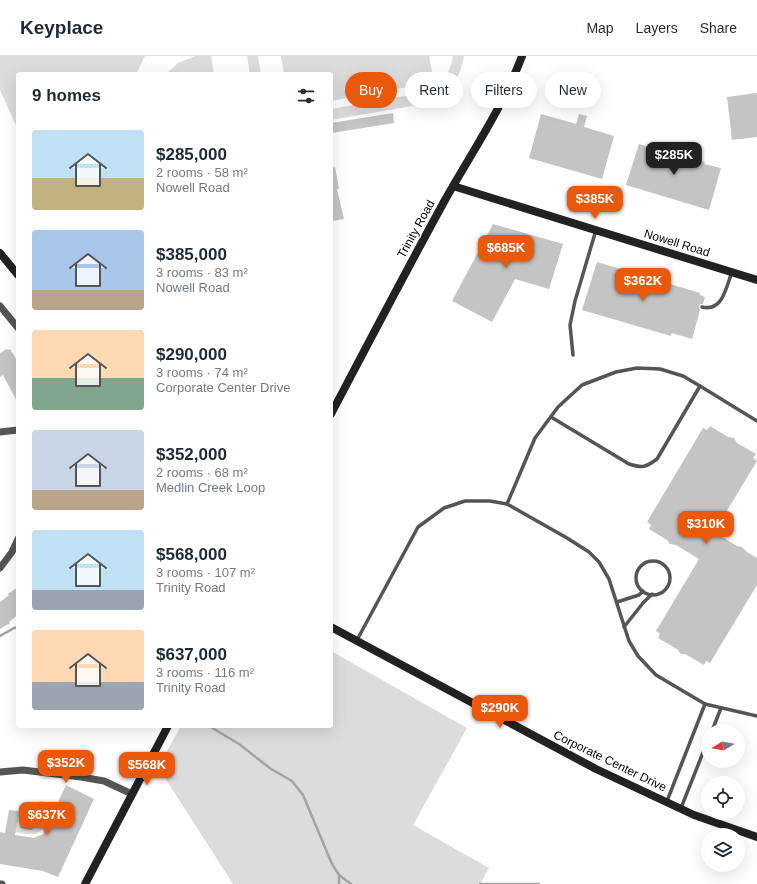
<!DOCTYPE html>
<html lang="en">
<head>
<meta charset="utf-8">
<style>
  :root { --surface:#fff; --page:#f2f2f3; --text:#1f2937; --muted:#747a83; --line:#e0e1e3; --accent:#ea580c }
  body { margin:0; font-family:Arial,sans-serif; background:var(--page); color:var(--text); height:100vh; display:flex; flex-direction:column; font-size:15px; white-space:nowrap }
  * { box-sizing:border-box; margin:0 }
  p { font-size:13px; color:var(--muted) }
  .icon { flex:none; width:22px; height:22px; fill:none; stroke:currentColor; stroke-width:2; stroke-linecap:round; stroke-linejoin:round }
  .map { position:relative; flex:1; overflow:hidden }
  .drawer { position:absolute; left:16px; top:16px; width:317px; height:656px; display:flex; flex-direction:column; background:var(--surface); border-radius:4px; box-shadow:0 4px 16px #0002 }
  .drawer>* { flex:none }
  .guide { position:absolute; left:345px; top:16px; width:352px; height:36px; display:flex; gap:8px }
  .needle { width:26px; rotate:259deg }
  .tools { position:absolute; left:701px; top:668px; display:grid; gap:8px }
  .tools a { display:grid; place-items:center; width:44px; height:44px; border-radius:50%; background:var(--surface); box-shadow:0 4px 16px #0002; font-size:20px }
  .price { position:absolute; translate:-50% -34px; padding:0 9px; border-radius:8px; background:var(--accent); color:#fff; font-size:13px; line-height:26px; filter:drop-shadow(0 1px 2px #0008) }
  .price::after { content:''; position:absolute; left:50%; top:24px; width:12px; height:9px; margin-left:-6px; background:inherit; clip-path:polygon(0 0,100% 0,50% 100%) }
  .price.current { background:#222; color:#fff }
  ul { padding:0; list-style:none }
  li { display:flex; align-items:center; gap:12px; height:100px; padding:0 16px }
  li span { display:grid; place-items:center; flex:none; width:112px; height:80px; border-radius:4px; color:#555 }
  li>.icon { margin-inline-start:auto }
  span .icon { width:48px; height:48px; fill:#fffc; stroke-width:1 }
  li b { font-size:17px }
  h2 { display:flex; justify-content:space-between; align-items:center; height:48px; padding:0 16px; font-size:17px }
  .chip { padding:0 14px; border-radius:18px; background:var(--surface); box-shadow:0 4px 16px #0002; font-size:14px; line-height:36px }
  .chip.current { background:var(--accent); color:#fff }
  header { display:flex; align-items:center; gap:24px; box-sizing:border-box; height:56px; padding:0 20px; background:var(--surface); border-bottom:1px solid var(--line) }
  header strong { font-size:19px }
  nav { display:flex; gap:22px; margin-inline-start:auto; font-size:14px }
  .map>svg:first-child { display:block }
</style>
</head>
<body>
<header>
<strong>Keyplace</strong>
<nav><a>Map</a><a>Layers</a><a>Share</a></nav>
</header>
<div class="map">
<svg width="757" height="828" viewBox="0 0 757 828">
  <rect width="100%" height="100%" fill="#fff"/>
  <g fill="#dcdcdc">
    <polygon points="0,0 145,0 136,18 18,18 18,74 0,34"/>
    <polygon points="195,0 211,0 214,18 166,18 178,7"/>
    <polygon points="247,0 258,0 261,18 250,18"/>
    <polygon points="281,0 429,0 434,26 331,45 331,18 284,18"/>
    <path d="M453 0H464C460 24 448 42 424 48L331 64V53L422 37C441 33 450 18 453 0Z"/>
    <polygon points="331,595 467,672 413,769 489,812 480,828 233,828 158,711 181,670 331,670"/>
    <path d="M42 745 53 750C50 756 44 774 38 777 32 780 22 777 16 776L21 750Z"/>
  </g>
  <polygon fill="#a3a3a3" points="35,754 39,758 32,774 20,772 23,757"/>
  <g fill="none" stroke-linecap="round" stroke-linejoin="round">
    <g stroke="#a3a3a3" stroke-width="2.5">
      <polyline points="0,580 14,572 18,571"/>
      <polyline points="209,670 239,688 271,713 292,725 303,739 332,808 339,819 351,828"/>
      <polyline points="339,828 339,819"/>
      <polyline points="480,828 539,828"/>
    </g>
  </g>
  <g fill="#c4c4c4">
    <polygon points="757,37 757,81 732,84 727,41"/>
    <polygon points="393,57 394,67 332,77 331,67"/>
    <polygon points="541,58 576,68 579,58 587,60 584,71 614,80 602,123 529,102"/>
    <polygon points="639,88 672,97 673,95 688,99 687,101 705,106 704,108 721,112 709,154 626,129"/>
    <polygon points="335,111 339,133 337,133 344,163 333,165 332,163 331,163 331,112"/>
    <polygon points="493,168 563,188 549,233 515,223 492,266 452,245"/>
    <polygon points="597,206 700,237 700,239 705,241 703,248 700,248 699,250 700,254 692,283 672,277 671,280 582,254"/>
    <polygon points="7,293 8,294 10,293 18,306 18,347 3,319 0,321 0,297"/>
    <polygon points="710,370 728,381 734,382 737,387 756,398 753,402 757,405 714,476 737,490 742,491 747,496 757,502 757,529 710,607 706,605 704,609 685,598 681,598 677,593 658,582 660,578 656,575 699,503 676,489 670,488 667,484 649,473 651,469 647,466 703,372 707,374"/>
    <polygon points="18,531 18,559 9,566 10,567 0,573 0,546 9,539 8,538"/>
    <polygon points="66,729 94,743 58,821 43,815 0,808 0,776 5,777 9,754 20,755 15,779 34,782 43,778"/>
  </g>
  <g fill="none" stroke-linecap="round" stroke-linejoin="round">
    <g stroke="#555" stroke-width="3.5">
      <path d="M702 251C723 256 726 231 732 216"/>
      <polyline points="573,299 570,269 575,245 596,174"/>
      <path d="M551 361 629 408C642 412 645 412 657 403L700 330"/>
      <polyline points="507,448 535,382 558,351 582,329 616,316 637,312 660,313 683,320 700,330 757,365"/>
      <circle cx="653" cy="522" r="17"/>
      <polyline points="617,546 639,539 643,535"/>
      <polyline points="624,571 643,547 652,538"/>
      <polyline points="357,584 418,471 444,452 465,445 490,445 507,448 567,482 589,496 599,506 609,523 629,585 638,600 656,619 705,648 757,660"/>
      <polyline points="712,675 721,652"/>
      <polyline points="667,745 705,648"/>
      <polyline points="681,752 708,684"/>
    </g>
    <g stroke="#555" stroke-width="7">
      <polyline points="0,250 18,272"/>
      <polyline points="0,376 18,374"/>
      <polyline points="0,512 12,496 18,483"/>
      <polyline points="0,716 23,714 81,721 104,725 132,738"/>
      <polyline points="0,828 2,828"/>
    </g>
    <g stroke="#222" stroke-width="8">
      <polyline points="453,130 757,224"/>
      <polyline points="0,197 18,219"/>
      <path d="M331 358C369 286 406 215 445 144 472 96 503 51 522 0"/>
      <polyline points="331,571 596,713 694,759 757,781"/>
      <polyline points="85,828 168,670"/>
    </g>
  </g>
  <g text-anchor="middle" stroke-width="3" stroke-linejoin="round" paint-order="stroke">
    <g font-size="12" fill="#000" stroke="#fff">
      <text transform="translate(416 173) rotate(-61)" y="4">Trinity Road</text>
      <text transform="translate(677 187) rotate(17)" y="4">Nowell Road</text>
      <text transform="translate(610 705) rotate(26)" y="4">Corporate Center Drive</text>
    </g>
  </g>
</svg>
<div class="tools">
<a><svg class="needle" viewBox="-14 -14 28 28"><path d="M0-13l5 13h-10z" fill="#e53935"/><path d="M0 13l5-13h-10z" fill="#747a83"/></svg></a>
<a><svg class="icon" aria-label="locate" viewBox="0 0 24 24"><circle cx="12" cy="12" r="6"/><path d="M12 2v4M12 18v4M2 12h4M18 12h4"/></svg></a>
<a><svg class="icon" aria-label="layers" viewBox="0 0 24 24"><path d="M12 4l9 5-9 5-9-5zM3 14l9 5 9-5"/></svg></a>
</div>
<b class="price current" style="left:674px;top:120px">$285K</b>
<b class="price" style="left:595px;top:164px">$385K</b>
<b class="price" style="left:506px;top:213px">$685K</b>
<b class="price" style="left:643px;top:246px">$362K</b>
<b class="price" style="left:706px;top:489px">$310K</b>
<b class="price" style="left:500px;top:673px">$290K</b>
<b class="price" style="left:66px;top:728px">$352K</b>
<b class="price" style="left:147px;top:730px">$568K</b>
<b class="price" style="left:47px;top:780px">$637K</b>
<div class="guide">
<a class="chip current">Buy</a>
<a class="chip">Rent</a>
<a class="chip">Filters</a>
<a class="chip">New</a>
</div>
<section class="drawer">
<h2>9 homes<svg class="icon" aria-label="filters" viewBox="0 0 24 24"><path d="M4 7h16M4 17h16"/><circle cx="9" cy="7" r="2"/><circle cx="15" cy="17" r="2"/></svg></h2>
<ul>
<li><span style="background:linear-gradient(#bfe0f5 60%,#c2b280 0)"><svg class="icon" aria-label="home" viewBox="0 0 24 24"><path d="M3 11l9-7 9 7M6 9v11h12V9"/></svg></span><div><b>$285,000</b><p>2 rooms · 58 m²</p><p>Nowell Road</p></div></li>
<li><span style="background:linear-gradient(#a9c7e8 75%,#b9a48a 0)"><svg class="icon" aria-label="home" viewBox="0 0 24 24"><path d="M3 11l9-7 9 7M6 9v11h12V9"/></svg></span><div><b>$385,000</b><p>3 rooms · 83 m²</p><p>Nowell Road</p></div></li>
<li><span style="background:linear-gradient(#ffd9b3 60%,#7fa58c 0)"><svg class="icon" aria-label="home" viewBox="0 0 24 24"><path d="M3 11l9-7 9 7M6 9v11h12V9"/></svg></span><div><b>$290,000</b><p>3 rooms · 74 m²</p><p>Corporate Center Drive</p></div></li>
<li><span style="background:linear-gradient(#c9d6e8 75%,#b9a48a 0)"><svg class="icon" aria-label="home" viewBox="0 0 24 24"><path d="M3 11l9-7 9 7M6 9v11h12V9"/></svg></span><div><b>$352,000</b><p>2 rooms · 68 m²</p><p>Medlin Creek Loop</p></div></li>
<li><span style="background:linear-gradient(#bfe0f5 75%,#9aa5b1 0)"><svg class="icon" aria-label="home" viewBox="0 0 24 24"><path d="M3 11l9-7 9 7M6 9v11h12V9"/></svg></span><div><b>$568,000</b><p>3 rooms · 107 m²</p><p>Trinity Road</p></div></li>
<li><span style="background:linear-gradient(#ffd9b3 65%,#9aa5b1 0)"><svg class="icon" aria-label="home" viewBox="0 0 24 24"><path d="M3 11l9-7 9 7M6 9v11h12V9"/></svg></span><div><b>$637,000</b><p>3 rooms · 116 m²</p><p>Trinity Road</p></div></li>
</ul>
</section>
</div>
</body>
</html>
